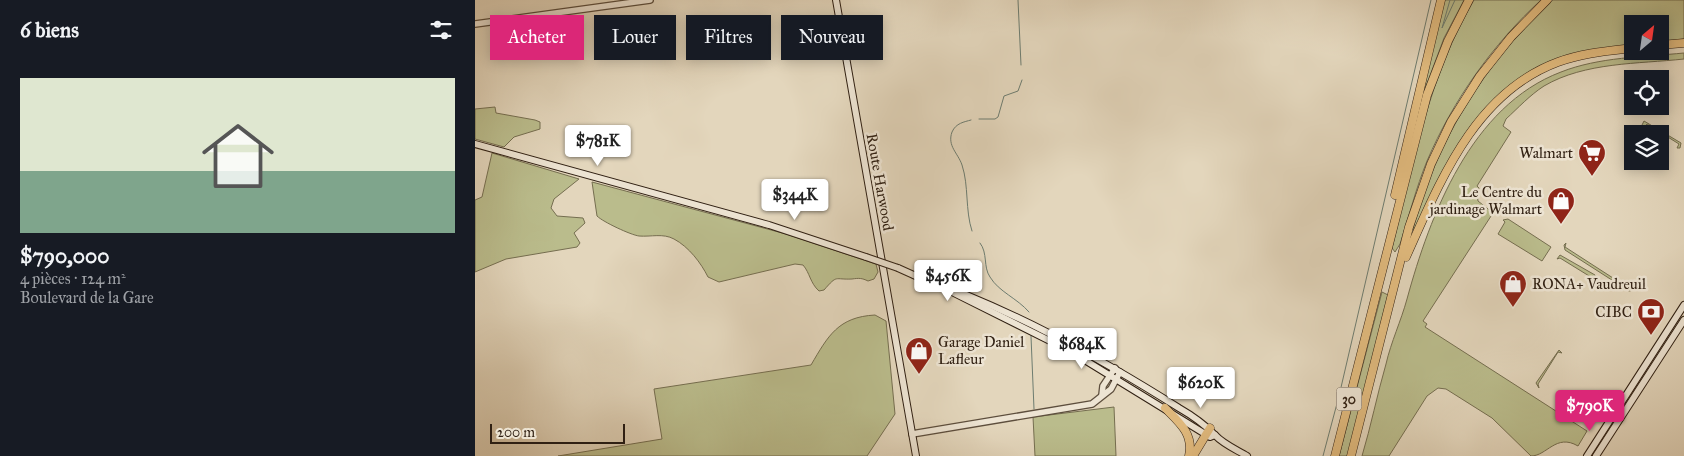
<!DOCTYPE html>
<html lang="fr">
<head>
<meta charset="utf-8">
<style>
  :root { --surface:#171b24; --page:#242831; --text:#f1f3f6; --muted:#9ea1a6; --accent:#db2777 }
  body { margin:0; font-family:"IM FELL Great Primer",serif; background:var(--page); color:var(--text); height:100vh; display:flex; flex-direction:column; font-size:19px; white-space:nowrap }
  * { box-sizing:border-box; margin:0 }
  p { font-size:16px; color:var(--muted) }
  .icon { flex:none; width:28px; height:28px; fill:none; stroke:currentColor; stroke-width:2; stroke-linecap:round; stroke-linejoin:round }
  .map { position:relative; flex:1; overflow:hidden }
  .side { display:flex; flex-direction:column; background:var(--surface); width:475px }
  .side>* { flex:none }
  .top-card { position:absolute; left:15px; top:15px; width:475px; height:45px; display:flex; gap:10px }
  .needle { width:32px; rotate:29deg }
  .buttons { position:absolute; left:1149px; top:15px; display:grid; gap:10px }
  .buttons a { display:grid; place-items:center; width:45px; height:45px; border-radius:0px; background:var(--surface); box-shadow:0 2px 12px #0003; font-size:25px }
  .scale { position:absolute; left:15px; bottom:12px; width:135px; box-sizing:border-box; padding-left:5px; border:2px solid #302013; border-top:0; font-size:14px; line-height:18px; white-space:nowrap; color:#302013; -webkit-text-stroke:4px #ede4d3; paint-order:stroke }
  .price { position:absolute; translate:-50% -42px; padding:0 11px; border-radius:5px; background:#fff; color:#222; font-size:16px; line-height:32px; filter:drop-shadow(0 1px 2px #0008) }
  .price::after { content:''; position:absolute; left:50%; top:30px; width:15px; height:11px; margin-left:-8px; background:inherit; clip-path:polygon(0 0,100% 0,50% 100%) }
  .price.current { background:var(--accent); color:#fff }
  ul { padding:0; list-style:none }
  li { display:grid; align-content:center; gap:10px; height:265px; padding:0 20px }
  li span { display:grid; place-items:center; height:155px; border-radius:0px; color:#555 }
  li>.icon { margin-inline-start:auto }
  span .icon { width:90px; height:90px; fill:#fffc; stroke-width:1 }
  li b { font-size:21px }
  h2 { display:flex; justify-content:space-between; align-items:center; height:60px; padding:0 20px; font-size:21px }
  .chip { padding:0 18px; border-radius:0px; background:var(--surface); box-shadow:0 2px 12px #0003; font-size:18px; line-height:45px }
  .chip.current { background:var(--accent); color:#fff }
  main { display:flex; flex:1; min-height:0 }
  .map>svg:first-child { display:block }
</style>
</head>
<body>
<main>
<section class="side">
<h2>6 biens<svg class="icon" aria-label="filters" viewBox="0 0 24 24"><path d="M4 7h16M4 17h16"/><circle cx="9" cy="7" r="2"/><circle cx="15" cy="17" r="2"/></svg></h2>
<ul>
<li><span style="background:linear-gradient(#dfe7d0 60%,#7fa58c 0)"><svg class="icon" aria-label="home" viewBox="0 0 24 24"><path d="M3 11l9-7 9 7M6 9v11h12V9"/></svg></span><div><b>$790,000</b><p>4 pièces · 124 m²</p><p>Boulevard de la Gare</p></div></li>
</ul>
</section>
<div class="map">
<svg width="1209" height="456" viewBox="0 0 1209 456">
  <rect width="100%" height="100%" fill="#e3d6bc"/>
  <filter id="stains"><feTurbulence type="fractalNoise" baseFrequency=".004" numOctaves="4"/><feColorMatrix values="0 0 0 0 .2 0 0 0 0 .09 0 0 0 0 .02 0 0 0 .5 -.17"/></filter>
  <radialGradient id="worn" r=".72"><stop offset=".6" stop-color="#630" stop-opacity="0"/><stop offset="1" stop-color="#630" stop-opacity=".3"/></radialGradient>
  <g fill="#babc8c" stroke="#756e50">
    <polygon points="969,0 989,0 969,38 945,102"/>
    <path d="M999 0H1066C1018 44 978 100 952 161 941 188 934 216 925 244L920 252 917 248C938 163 954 76 999 0Z"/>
    <path d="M1078 0H1209V39L1185 42V24H1158L1157 45C1132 50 1103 51 1079 60 1013 84 966 168 940 230L938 229C961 141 1011 61 1078 0Z"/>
    <path d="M1209 53V59C1163 64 1110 62 1069 86 1055 95 1043 108 1031 119L1028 126 1036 132 1002 186 1004 188 1002 194 1003 201 1018 213 948 321 952 324 950 327 1112 431 1103 446C1081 433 1072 456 1056 456L1017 418 971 389 963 388 952 396 914 456H887C896 426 902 395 911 364 916 342 926 321 932 299 955 215 996 106 1086 72 1124 57 1168 57 1209 53Z"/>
    <polygon points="20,107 21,113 60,120 65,122 65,129 39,137 29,147 0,139 0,109"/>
    <polygon points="1169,121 1206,143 1205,148 1202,148 1204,144 1172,124 1169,127 1167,125"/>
    <polygon points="17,153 104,179 79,199 76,208 82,216 108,218 110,223 99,233 105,243 102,247 31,259 0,272 0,200 7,197"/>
    <path d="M117 182 311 234 401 264 403 272 399 279 393 281C387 278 384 278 377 279 359 280 363 274 349 290L344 291C335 283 335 273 328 265L320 264 244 282 233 277C226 263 214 247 199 239 188 233 176 237 164 236 156 235 128 222 122 216Z"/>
    <polygon points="1033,219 1076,247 1067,261 1023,234 1030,222 1028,220"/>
    <polygon points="1091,243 1090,247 1155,289 1159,287 1159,290 1154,291 1090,250 1089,245"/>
    <polygon points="1085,255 1120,275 1119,283 1119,279 1085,258 1082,259"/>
    <polygon points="907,292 913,295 873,456 864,456"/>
    <path d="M400 315 411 321 420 414 392 456H83L187 439 179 389 336 365C353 336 363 317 400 315Z"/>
    <polygon points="1084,350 1087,353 1083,352 1063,384 1064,388 1061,383"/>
    <polygon points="639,407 641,456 560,456 558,417"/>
  </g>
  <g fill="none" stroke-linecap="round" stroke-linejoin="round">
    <g stroke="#6d7c70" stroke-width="1">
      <polyline points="543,0 546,65"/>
      <polyline points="975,0 967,28 980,0"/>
      <polyline points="504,119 520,119 523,117 529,96 543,91 547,80"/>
      <path d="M496 120C489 122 481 123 477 132 472 146 483 153 487 165 494 186 490 210 497 231"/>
      <path d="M505 243C513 253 508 267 515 277 524 292 542 298 554 312"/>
      <polyline points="556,336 559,409"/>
      <polyline points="848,456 864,396 956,0"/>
    </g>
    <defs>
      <g id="tertiary">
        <polyline points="0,24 175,0"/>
        <polyline points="627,395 628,386 640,368"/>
        <polyline points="437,434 617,404 636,389 645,372"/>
      </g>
      <g id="secondary">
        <polyline points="361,0 441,456"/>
        <polyline points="0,144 294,225 391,257"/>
        <polyline points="423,268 443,277"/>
        <path d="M439 275C534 308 620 355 704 408 718 416 729 424 740 435 748 444 762 450 772 456"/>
        <polyline points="479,293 595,351 735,437 740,435"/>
        <polyline points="1112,456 1209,305"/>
        <polyline points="1121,456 1209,320"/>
      </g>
      <g id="motorway">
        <polyline points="1185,45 1209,43"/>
        <polyline points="920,195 966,0"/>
        <path d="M931 257C965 182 999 93 1083 62 1107 53 1132 51 1158 48"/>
        <path d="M690 408C704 422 719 434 714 456"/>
        <polyline points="718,456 735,428"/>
        <polyline points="860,456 952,95 973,41 994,0"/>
        <polyline points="876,456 934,227 956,164 976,122 1005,76 1036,37 1072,0"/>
      </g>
    </defs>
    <use href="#tertiary" stroke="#5d4e3d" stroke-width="8"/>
    <use href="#secondary" stroke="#302013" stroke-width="8"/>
    <use href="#motorway" stroke="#302013" stroke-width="9"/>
    <use href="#tertiary" stroke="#ede4d3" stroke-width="5.5"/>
    <use href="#secondary" stroke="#ede4d3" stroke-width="6"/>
    <use href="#motorway" stroke="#e2bb7e" stroke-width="8"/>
    <defs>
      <polyline id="secondary-bridge" points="391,257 423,268"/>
    </defs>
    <use href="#secondary-bridge" stroke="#302013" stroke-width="8" stroke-linecap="butt"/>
    <use href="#secondary-bridge" stroke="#ede4d3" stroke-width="6"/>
  </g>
  <defs>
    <symbol id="supermarket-pin" viewBox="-11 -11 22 30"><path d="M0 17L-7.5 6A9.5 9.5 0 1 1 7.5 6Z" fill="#8f2418" stroke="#ede4d3"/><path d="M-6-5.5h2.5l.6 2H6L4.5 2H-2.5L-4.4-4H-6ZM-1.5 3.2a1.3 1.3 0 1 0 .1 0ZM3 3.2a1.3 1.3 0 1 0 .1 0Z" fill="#fff"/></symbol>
    <symbol id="shop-pin" viewBox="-11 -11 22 30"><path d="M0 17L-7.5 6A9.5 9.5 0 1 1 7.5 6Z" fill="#8f2418" stroke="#ede4d3"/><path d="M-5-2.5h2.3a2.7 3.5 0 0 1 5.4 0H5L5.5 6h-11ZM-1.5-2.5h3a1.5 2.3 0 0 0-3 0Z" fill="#fff"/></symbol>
    <symbol id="bank-pin" viewBox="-11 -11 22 30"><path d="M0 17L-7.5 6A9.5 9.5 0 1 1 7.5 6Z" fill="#8f2418" stroke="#ede4d3"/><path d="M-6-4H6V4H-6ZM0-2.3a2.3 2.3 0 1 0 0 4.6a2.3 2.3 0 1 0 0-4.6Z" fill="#fff"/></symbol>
  </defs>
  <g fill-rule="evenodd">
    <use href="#supermarket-pin" x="1101" y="137" width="32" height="43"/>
    <use href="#shop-pin" x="1070" y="185" width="32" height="43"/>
    <use href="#shop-pin" x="1022" y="268" width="32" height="43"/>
    <use href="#bank-pin" x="1160" y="296" width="32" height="43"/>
    <use href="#shop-pin" x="428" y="335" width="32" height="43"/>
  </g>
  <g text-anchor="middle" stroke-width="5" stroke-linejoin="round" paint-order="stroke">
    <rect fill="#ede4d3" stroke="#695b4d" stroke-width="1" x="861.5" y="387.5" width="25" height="23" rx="4"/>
    <g font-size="14" font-weight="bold" fill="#302013">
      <text x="874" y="404">30</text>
    </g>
    <g font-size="15" fill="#302013" stroke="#ede4d3" text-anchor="end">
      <text x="1098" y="158">Walmart</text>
      <text x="1067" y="197">Le Centre du<tspan x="1067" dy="17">jardinage Walmart</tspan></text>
      <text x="1057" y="289" text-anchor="start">RONA+ Vaudreuil</text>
      <text x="1157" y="317">CIBC</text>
      <text x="463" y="347" text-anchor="start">Garage Daniel<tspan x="463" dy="17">Lafleur</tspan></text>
    </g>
    <g font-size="15" fill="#302013" stroke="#ede4d3">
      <text transform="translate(405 182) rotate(80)" y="5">Route Harwood</text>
    </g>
  </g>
  <rect width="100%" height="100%" filter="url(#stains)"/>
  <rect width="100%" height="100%" fill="url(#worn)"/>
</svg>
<div class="buttons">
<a><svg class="needle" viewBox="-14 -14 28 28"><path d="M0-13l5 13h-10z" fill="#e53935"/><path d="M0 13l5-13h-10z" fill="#9ea1a6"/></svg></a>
<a><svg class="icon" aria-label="locate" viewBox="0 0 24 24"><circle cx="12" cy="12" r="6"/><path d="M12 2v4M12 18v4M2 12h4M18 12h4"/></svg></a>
<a><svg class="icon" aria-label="layers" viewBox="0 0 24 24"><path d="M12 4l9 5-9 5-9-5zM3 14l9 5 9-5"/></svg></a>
</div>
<div class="scale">200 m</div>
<b class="price" style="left:123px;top:167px">$781K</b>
<b class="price" style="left:320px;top:221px">$344K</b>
<b class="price" style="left:473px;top:302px">$456K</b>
<b class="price" style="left:607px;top:370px">$684K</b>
<b class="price" style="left:726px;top:409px">$620K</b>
<b class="price current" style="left:1115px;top:432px">$790K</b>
<div class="top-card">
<a class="chip current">Acheter</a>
<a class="chip">Louer</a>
<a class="chip">Filtres</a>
<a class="chip">Nouveau</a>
</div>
</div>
</main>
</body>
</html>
